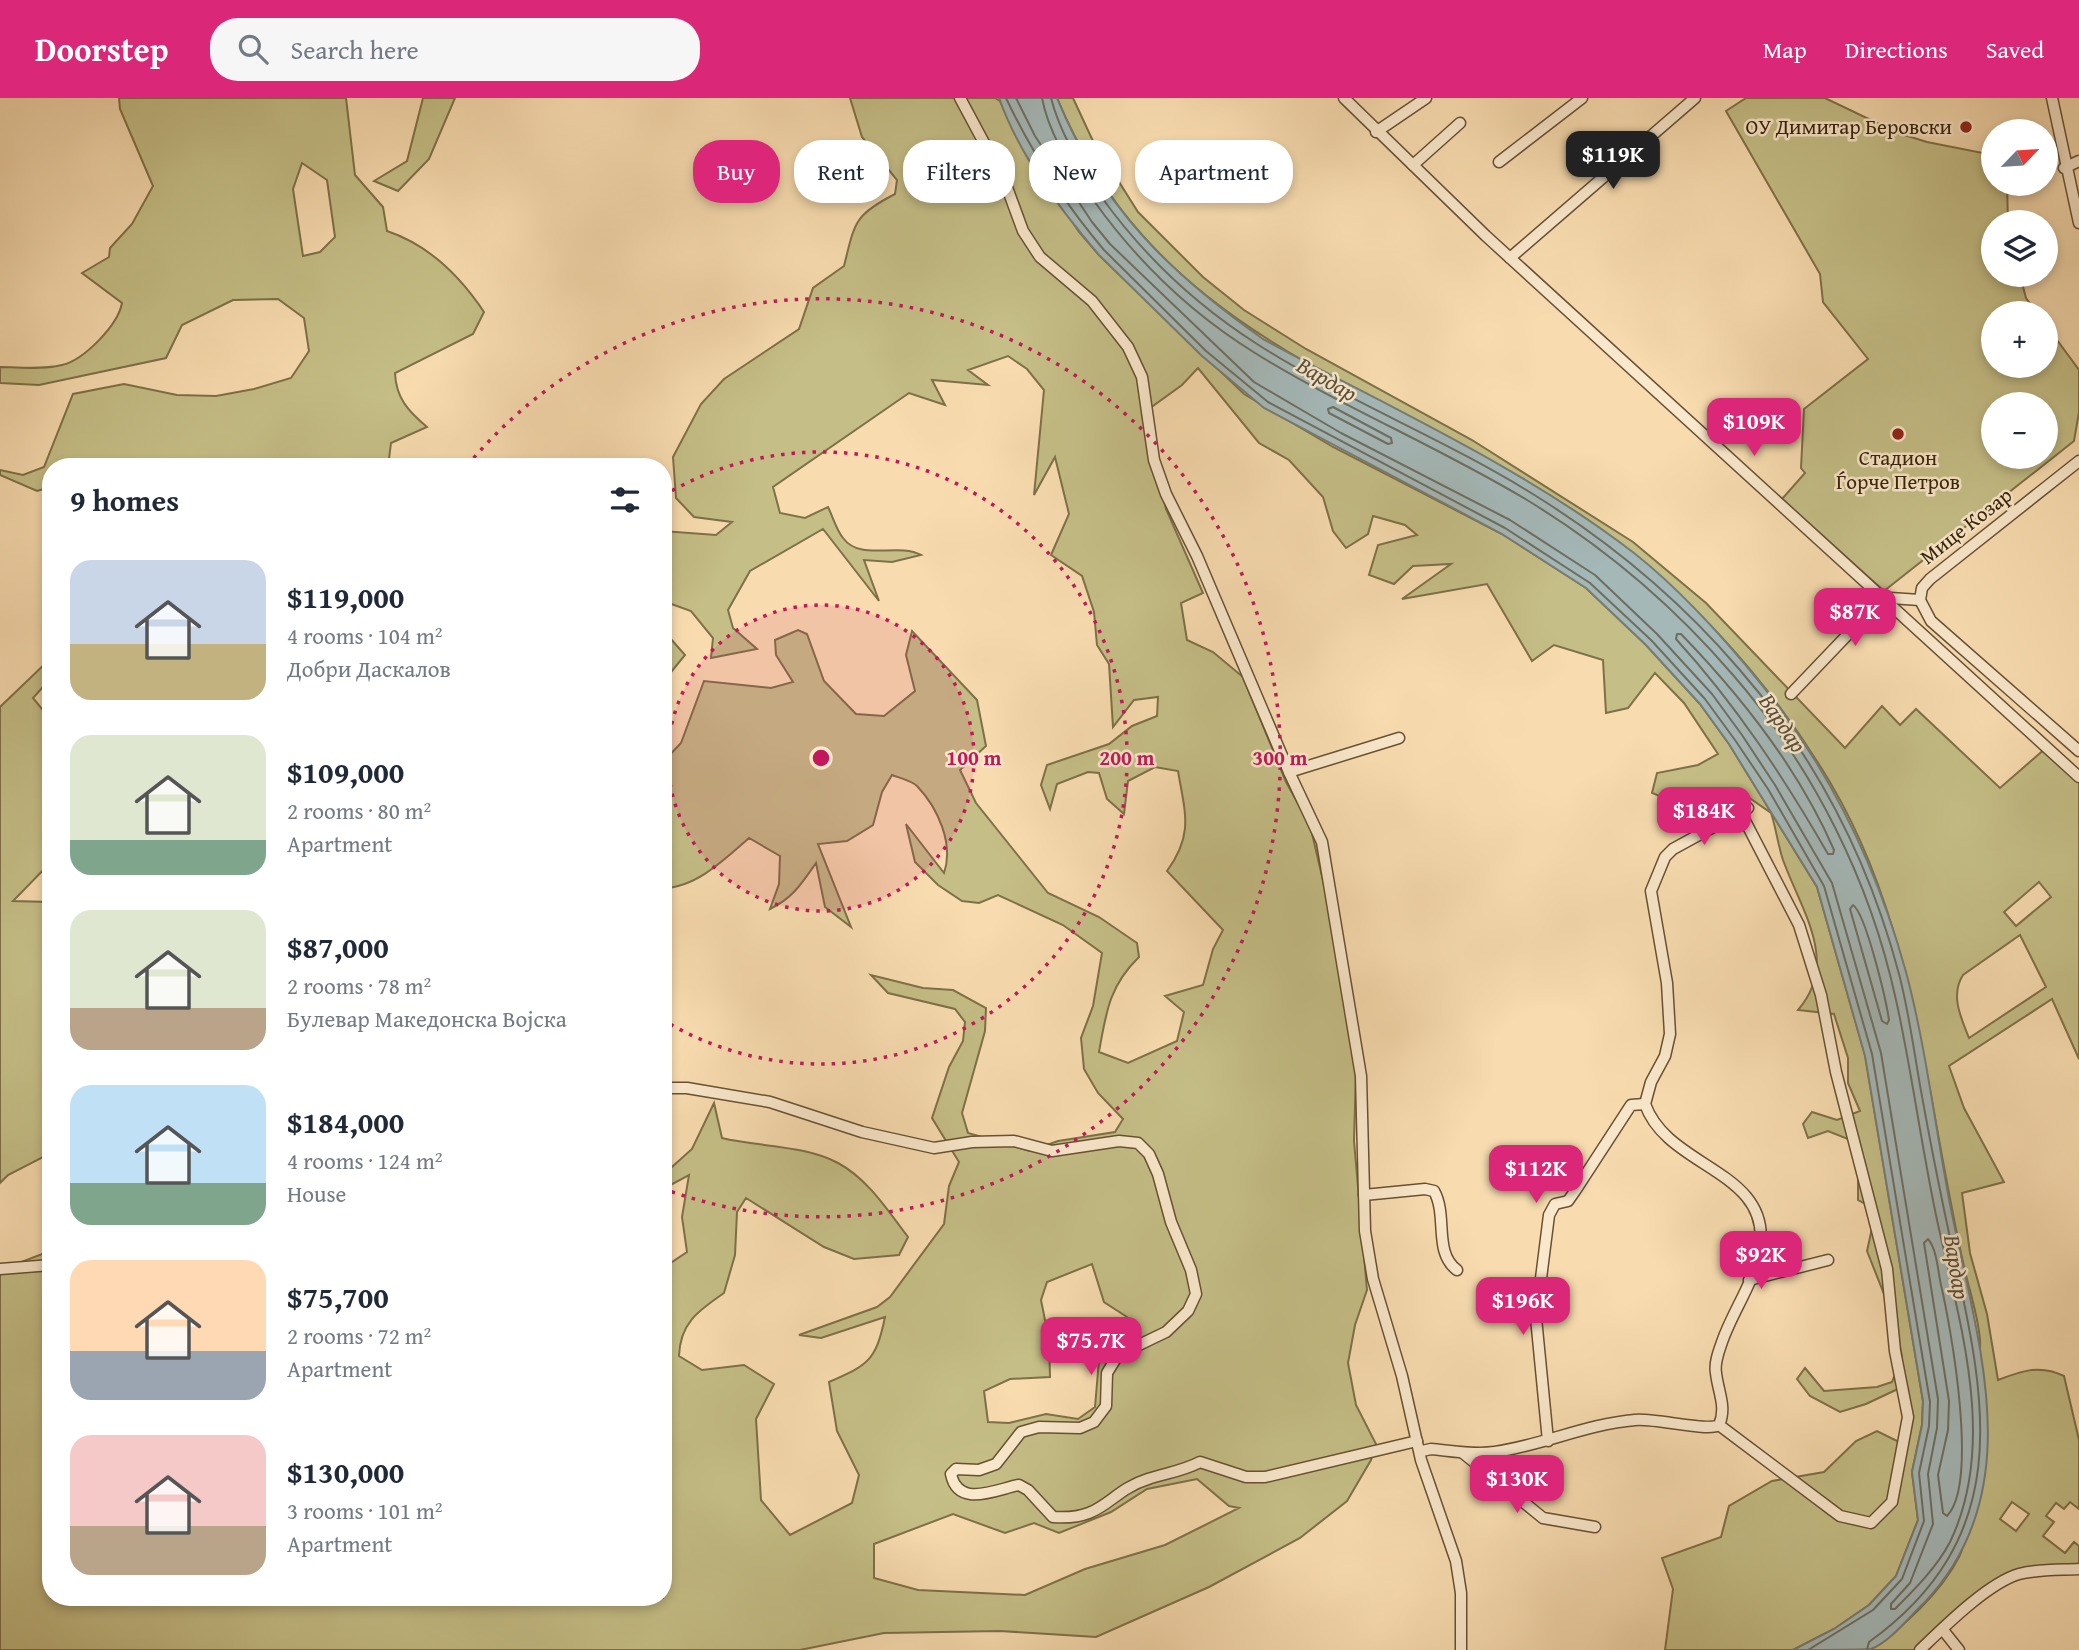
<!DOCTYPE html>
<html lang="en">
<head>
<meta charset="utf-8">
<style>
  :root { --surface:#fff; --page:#f6f6f7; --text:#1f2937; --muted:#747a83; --accent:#db2777 }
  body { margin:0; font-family:"Gentium Book Plus",serif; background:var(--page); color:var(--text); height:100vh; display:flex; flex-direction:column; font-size:26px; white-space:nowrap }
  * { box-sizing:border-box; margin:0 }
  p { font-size:23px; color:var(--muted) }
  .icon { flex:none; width:38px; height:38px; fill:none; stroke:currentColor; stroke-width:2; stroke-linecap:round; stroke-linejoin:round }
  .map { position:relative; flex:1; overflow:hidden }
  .side { position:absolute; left:42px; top:360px; width:630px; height:1148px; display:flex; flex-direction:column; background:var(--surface); border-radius:28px; box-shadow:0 4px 10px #0003 }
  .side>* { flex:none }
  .banner { position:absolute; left:693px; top:42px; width:665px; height:63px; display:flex; gap:14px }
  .needle { width:46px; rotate:65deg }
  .fabs { position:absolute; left:1981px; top:21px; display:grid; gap:14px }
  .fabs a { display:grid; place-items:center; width:77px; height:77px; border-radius:50%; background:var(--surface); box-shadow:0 4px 10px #0003; font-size:35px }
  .price { position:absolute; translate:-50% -60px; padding:0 16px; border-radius:14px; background:var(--accent); color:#fff; font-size:23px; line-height:46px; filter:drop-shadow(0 2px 4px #0008) }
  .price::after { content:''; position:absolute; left:50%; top:42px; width:21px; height:16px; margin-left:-10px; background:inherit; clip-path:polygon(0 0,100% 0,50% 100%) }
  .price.active { background:#222; color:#fff }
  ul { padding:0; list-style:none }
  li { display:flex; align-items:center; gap:21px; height:175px; padding:0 28px }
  li span { display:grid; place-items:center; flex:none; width:196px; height:140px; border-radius:21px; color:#555 }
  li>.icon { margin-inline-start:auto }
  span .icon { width:84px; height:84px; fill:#fffc; stroke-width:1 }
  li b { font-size:30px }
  h2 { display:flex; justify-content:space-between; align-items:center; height:84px; padding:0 28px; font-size:30px }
  .pill { padding:0 24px; border-radius:28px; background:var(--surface); box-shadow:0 4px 10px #0003; font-size:24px; line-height:63px }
  .pill.active { background:var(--accent); color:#fff }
  header { display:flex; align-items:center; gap:42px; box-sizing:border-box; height:98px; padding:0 35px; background:var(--accent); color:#fff }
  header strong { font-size:33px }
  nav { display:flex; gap:38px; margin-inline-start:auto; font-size:24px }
  .search { width:490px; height:63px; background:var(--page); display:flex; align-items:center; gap:18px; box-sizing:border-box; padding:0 24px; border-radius:28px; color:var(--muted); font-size:26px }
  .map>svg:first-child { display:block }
</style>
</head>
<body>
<header>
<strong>Doorstep</strong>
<div class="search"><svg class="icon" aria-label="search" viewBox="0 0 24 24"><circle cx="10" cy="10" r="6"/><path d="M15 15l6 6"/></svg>Search here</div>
<nav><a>Map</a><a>Directions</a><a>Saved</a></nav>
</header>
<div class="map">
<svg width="2079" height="1552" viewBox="0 0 2079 1552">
  <rect width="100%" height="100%" fill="#f8dcb0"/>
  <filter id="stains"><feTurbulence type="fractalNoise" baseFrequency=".00286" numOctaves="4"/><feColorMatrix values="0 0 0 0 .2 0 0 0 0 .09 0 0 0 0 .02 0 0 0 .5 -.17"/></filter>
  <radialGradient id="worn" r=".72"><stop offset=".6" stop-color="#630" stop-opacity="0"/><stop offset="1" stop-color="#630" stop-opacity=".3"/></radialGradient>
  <g fill="#c5be86" stroke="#7e7047" stroke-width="2" fill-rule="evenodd">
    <path d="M119 0H346L355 77 383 109 387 133C429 147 460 178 484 214L473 236 395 275C396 300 408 313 427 329L391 345 388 369H51V389L37 393 0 377V372L23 377 44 369 73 296 124 286 177 297 216 298 254 291 291 280 309 253 304 220 278 201 233 202 182 227 166 260 39 287 0 285V269C20 269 42 272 62 267 84 262 118 227 122 205L82 175 109 159 110 150 132 126 153 88 120 11ZM302 65 327 82 335 139 320 154 303 158 293 91Z"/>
    <polygon points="423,0 455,0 429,61 398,93 374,83 407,63"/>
    <path d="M850 0H995L1000 3 1021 45 1079 134 1099 157 1244 296 1333 349 1502 436 1586 490 1646 547 1700 606 1729 646 1817 789 1865 957 1923 1303 1922 1327 1912 1374 1918 1422 1896 1478 1869 1507 1834 1531 1793 1552H1665L1673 1491 1662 1460 1721 1439 1729 1408 1772 1383 1824 1374 1856 1343 1877 1333 1899 1344 1905 1308 1900 1290 1866 1306 1840 1314 1810 1298 1797 1281 1805 1270 1824 1293 1877 1289 1892 1284 1902 1259 1895 1224 1867 1153 1876 1112 1858 1102V1062L1853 1043 1828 1033 1808 1040 1803 1026 1812 1014 1837 1022 1860 1013 1848 985V960L1834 916 1798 912C1840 864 1801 812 1783 762 1778 747 1776 730 1771 715L1748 699 1722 702 1687 725 1679 711 1703 695 1677 705 1652 695 1657 675 1698 667 1718 656 1684 605 1655 575 1628 610 1606 615 1603 562 1554 547 1532 563 1487 486 1402 501 1451 466 1413 468 1394 486 1369 477 1378 447 1417 437 1405 427 1373 418 1368 436 1346 450 1333 433 1323 399 1289 362 1259 345 1198 270 1182 287 1142 316 1166 411 1203 495 1181 505 1187 542 1213 554 1243 579 1286 684 1310 727 1325 791 1356 974 1354 1043 1367 1192 1355 1227 1348 1265 1356 1307 1376 1346 1371 1362 1347 1403 1300 1440 1209 1489 1096 1539 1000 1533 884 1535 800 1552H0V1172L45 1155 51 1141V1500H663V1170L687 1154 682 1119 689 1077 663 1091V1077L692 1051 714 1005 722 1040C759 1049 804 1047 838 1065 868 1081 888 1113 908 1139L899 1157 854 1161 824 1149 746 1100 737 1114 735 1157 724 1195C698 1213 680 1225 679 1258L702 1272 744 1267 774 1286 756 1321 761 1402 790 1437 852 1405 859 1377 837 1333 829 1284C868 1267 876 1263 885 1219L821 1240 799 1237 877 1209 890 1199 944 1126 949 1088 959 1064 932 1020 949 969 963 943 965 924 955 911 888 895 871 877 923 890 953 892 986 910 985 933 962 1015 968 1035 1030 1053 1058 1043 1115 1034 1123 1021 1098 995 1084 971 1081 940 1093 908 1102 855 1063 827 998 797 979 805 962 803 938 787 915 764 906 726 944 775C954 746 938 710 917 688 912 683 900 680 892 677L882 694 873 727 847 743 818 746 851 829 825 809 816 765C802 785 793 800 770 811L779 786 780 758 749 740C726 760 696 790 663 790V664L681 645 704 583 771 590 793 584 776 557 775 542 798 532 807 536 824 583 856 616 884 618 915 593 906 557 912 533 977 602 986 648 960 672 976 705 1048 795 1099 819 1137 845 1139 859C1109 888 1106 915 1099 954L1128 965 1177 943 1184 914 1165 898 1203 887 1213 851 1223 832 1167 773C1194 736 1185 715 1178 673L1155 669 1128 683 1124 716 1107 701 1099 675 1088 674 1057 686 1050 711 1041 687 1047 667 1109 646 1132 628 1157 618 1158 599 1134 602 1113 629 1109 566 1097 547 1094 514 1082 478 1051 457 1069 416 1055 359 1034 397 1044 292 1027 271 1008 258 968 272 988 287 932 282 945 307 909 295 773 389 780 415 805 420 828 409C833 419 836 431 843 440 861 464 897 444 921 457L892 464 864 462 879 503 823 431 750 473 728 512 733 530 757 551 711 560 713 540 691 513 663 503V433L716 437 732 424 694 419 676 400 673 359 701 306 724 281 799 231 813 190 844 168C855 124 854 117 895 96L897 82 862 39ZM1092 1166 1104 1204 1127 1219 1118 1238 1099 1262 1095 1309 1078 1321 1046 1316 1009 1325 988 1324 984 1293 1010 1281 1050 1279 1049 1242 1041 1202 1047 1184ZM1197 1381 1229 1408 1239 1410 1165 1447 1085 1471 1025 1497 918 1492 874 1480V1446L953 1416 1005 1435 1034 1425 1059 1435 1111 1414 1147 1391Z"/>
    <path d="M1057 0H1073L1092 41 1138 114 1203 179 1244 212 1306 251 1472 342 1633 444 1706 505 1845 650 1882 608 1900 627 1916 611 2000 690 2047 649 2079 679V961L2052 901 1949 968 1964 1010 2004 1084 1962 1095 1970 1155 1987 1216 1998 1282C2021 1273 2040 1266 2064 1278L2079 1342V1411L2070 1404 2064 1411 2056 1405 2046 1418 2054 1424 2043 1438 2065 1455 2074 1444 2079 1448V1471L2009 1481 1920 1552H1870C1903 1529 1940 1496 1959 1459 1966 1446 1964 1426 1966 1411 1969 1374 1972 1338 1975 1301 1976 1282 1981 1261 1980 1242 1978 1216 1968 1189 1963 1164 1927 1004 1916 830 1831 686 1769 581 1682 486 1582 418 1382 284 1159 245 1057 0ZM2039 784 2051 799 2016 828 2004 814ZM2020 837 2046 889 1969 940C1961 920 1950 897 1963 877ZM2012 1404 2029 1416 2016 1433 2000 1421Z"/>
    <path d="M1746 0H1825L1898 35 1927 44 1993 57V86H2007L2008 124H1993V177H2020L2026 200 2037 215H1993V268H2046V227L2079 272V314L2074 343 1884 493 1782 401 1805 375 1801 370 1804 311 1868 261 1823 204 1820 176 1726 13ZM1993 306H2046V359H1993Z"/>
    <polygon points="663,532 685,557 663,584"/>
    <polygon points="51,560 51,580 33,600 51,622 51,764 13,803 51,804 51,1055 8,1077 0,1085 0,609"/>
  </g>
  <path fill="#a4b8b8" stroke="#787c72" stroke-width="2" d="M999 0H1057C1102 109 1168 174 1263 241 1388 309 1521 368 1634 455 1681 492 1724 540 1762 587 1830 672 1877 769 1906 874 1926 949 1935 1029 1950 1106 1976 1240 2032 1392 1924 1505 1909 1519 1891 1543 1871 1551 1855 1552 1812 1552 1793 1552L1834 1531 1869 1507 1896 1478 1918 1422 1912 1374 1922 1327 1923 1303 1865 958 1817 789 1729 646 1700 606 1646 547 1586 490 1502 436 1264 310 1202 258 1099 157C1060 111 1019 57 999 0Z"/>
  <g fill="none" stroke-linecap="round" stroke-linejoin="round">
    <g stroke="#6e6e60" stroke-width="2">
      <path d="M1006 0C1032 55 1065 106 1104 152L1206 253 1268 304 1505 430 1590 485 1651 542 1705 601 1735 642 1768 691 1824 788 1872 956 1930 1304 1929 1328 1919 1375 1924 1423 1902 1481 1873 1512 1808 1552"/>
      <path d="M1016 0 1035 38 1092 124 1110 146 1254 284 1341 335 1510 422 1595 477 1657 536 1712 596 1742 637 1775 687 1832 785 1881 955 1938 1301 1937 1330 1928 1376 1933 1426 1910 1485 1891 1506V1511H1895C1915 1491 1937 1469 1950 1444 1997 1347 1961 1229 1939 1131 1922 1055 1913 978 1896 902 1870 782 1813 669 1733 577 1673 507 1606 450 1527 402 1439 349 1342 309 1255 255 1192 216 1137 163 1094 103 1072 73 1049 37 1042 0"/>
      <path d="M1051 0C1060 35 1079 67 1100 97 1142 156 1196 207 1257 246 1346 303 1447 342 1536 398 1613 446 1680 502 1739 571 1816 659 1869 763 1899 876 1909 914 1914 954 1921 993 1931 1048 1942 1104 1954 1158 1988 1310 2013 1440 1869 1544L1867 1552"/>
      <polygon points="1333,309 1391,340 1392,345 1388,346 1329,315 1328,311"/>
      <path d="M1677 536H1681C1742 599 1799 671 1834 752L1833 756H1828C1783 678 1736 607 1676 541Z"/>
      <path d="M1853 807C1866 816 1886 902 1889 922L1887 926 1882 923 1850 811Z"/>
      <path d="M1928 1141C1937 1151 1938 1174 1941 1187 1951 1230 1979 1385 1947 1418L1943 1415 1938 1377 1948 1332 1949 1303 1924 1145Z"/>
    </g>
    <defs>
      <g id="minor">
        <polyline points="960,0 1005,84 1023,133 1040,159 1092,203 1128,249 1142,279 1154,362 1166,396 1197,458 1289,674 1322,744 1361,978 1365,1133 1373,1181 1402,1278 1421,1362 1456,1463 1461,1495 1461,1552"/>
        <polyline points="1344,0 1486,138 2079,679"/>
        <polyline points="2052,0 2079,125"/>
        <polyline points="1376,34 1426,0"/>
        <polyline points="1499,64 1582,0"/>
        <polyline points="1413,67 1460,25"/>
        <polyline points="2064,70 2079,63"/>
        <polyline points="1510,160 1695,0"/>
        <polyline points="2079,363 1930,481 1922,490 1920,502 1931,523 2079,653"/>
        <polyline points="1791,596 1875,508 1890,500 1920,502"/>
        <polyline points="1289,674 1399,640"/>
        <path d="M663 990H687L770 1004 862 1034 934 1050 972 1044 1014 1043 1052 1053 1119 1043 1138 1045 1149 1056 1158 1076 1171 1124 1191 1172 1196 1196 1188 1213 1166 1234 1118 1257 1107 1275 1106 1308 1094 1324 1080 1330 1039 1329 1021 1334 996 1366 979 1372 956 1371 951 1376C958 1411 997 1391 1019 1387L1028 1392 1053 1419C1105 1423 1107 1394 1148 1381 1166 1375 1183 1373 1200 1364L1246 1379H1265L1417 1343"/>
        <path d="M1364 1097 1425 1091 1434 1093C1448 1118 1433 1154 1457 1172"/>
        <polyline points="0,1171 51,1167"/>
        <polyline points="1749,1182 1828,1162"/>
        <polyline points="1719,1327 1840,1418 1871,1425 1892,1404 1908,1319 1895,1253 1887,1171 1836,974 1821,897 1799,827 1741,715"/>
        <polyline points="1548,1343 1536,1220 1549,1117 1555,1106 1568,1103 1575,1093 1631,1007 1645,1006"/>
        <path d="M1422 1353 1431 1351C1452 1353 1473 1357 1495 1354 1543 1347 1587 1326 1635 1322 1656 1320 1708 1334 1719 1327 1727 1309 1718 1294 1716 1275 1714 1265 1719 1253 1722 1244 1733 1212 1756 1182 1760 1149 1771 1072 1667 1070 1645 1006L1651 984 1665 958 1670 936 1667 885 1651 793 1665 759 1673 751 1748 710"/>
        <polyline points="1463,1355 1543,1420 1595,1429"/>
        <polyline points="1943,1532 1959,1552"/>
        <path d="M1920 1552C1944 1529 1988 1485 2019 1476 2038 1471 2060 1472 2079 1471"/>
      </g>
    </defs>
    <use href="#minor" stroke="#675132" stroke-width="13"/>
    <use href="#minor" stroke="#fae8cc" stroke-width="10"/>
  </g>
  <circle cx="821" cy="660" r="153" fill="#c2185b" fill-opacity=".12"/>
  <g fill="none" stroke="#c2185b" stroke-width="3.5" stroke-dasharray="3.5 7">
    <circle cx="821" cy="660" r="153"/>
    <path d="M663 398A306 306 0 1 1 663 922"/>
    <path d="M467 368A459 459 0 1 1 664 1091"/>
  </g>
  <g fill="#8f2418" stroke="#fae8cc" stroke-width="2.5">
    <circle cx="1966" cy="29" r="7"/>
    <circle cx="1898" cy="336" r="7"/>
  </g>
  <g text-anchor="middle" stroke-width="5" stroke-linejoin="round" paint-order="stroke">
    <g font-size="21" fill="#372308" stroke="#fae8cc" text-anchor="end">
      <text x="1952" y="36">ОУ Димитар Беровски</text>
      <text x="1898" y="367" text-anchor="middle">Стадион<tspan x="1898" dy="24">Ѓорче Петров</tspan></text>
    </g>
    <g font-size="21" fill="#372308" stroke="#fae8cc">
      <text transform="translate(1966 428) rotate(-38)" y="7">Мице Козар</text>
    </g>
    <g font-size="23" font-style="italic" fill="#58503d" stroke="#fae8cc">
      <text transform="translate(1327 281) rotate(30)" y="8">Вардар</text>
      <text transform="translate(1783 625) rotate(56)" y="8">Вардар</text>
      <text transform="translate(1957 1169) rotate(81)" y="8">Вардар</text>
    </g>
  </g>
  <circle cx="821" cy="660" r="10" fill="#c2185b" stroke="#fae8cc" stroke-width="3.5"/>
  <g font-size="21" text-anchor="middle" font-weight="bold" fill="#c2185b" stroke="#fae8cc" stroke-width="5" stroke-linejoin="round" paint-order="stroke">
    <text x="974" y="667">100 m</text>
    <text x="1127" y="667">200 m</text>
    <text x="1280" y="667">300 m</text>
  </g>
  <rect width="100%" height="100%" filter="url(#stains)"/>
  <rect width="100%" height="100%" fill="url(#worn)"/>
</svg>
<div class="fabs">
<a><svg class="needle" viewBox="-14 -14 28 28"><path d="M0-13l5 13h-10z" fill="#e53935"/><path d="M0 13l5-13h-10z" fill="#747a83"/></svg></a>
<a><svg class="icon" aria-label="layers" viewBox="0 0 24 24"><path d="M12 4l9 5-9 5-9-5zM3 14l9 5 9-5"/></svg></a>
<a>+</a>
<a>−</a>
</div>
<b class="price active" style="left:1613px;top:93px">$119K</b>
<b class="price" style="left:1754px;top:360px">$109K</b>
<b class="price" style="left:1855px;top:550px">$87K</b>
<b class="price" style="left:1704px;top:749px">$184K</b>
<b class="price" style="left:1536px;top:1107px">$112K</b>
<b class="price" style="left:1761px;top:1193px">$92K</b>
<b class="price" style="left:1523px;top:1239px">$196K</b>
<b class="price" style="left:1091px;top:1279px">$75.7K</b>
<b class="price" style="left:1517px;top:1417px">$130K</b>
<div class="banner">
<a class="pill active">Buy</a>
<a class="pill">Rent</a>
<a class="pill">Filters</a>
<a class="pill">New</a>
<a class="pill">Apartment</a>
</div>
<section class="side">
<h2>9 homes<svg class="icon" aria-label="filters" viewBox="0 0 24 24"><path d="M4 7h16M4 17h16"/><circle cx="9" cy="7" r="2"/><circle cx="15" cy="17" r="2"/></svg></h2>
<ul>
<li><span style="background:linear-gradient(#c9d6e8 60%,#c2b280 0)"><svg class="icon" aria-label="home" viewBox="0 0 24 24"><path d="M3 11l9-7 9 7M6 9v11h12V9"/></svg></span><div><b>$119,000</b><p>4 rooms · 104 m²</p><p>Добри Даскалов</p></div></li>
<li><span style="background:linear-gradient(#dfe7d0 75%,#7fa58c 0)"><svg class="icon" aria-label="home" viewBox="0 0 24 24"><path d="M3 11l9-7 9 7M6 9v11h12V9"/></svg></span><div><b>$109,000</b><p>2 rooms · 80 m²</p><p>Apartment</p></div></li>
<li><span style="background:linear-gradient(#dfe7d0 70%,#b9a48a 0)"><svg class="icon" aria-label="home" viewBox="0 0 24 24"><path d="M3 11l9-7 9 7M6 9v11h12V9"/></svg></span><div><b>$87,000</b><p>2 rooms · 78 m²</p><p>Булевар Македонска Војска</p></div></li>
<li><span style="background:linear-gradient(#bfe0f5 70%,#7fa58c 0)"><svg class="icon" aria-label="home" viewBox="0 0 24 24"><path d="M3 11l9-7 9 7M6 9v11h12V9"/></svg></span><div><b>$184,000</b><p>4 rooms · 124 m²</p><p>House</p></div></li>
<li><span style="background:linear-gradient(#ffd9b3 65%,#9aa5b1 0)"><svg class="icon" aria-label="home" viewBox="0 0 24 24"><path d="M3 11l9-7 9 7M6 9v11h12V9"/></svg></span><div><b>$75,700</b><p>2 rooms · 72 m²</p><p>Apartment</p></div></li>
<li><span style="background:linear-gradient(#f6c9c9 65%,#b9a48a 0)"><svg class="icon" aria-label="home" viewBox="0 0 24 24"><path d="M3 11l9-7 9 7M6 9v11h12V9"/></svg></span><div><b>$130,000</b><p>3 rooms · 101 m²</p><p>Apartment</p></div></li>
</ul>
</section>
</div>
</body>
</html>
